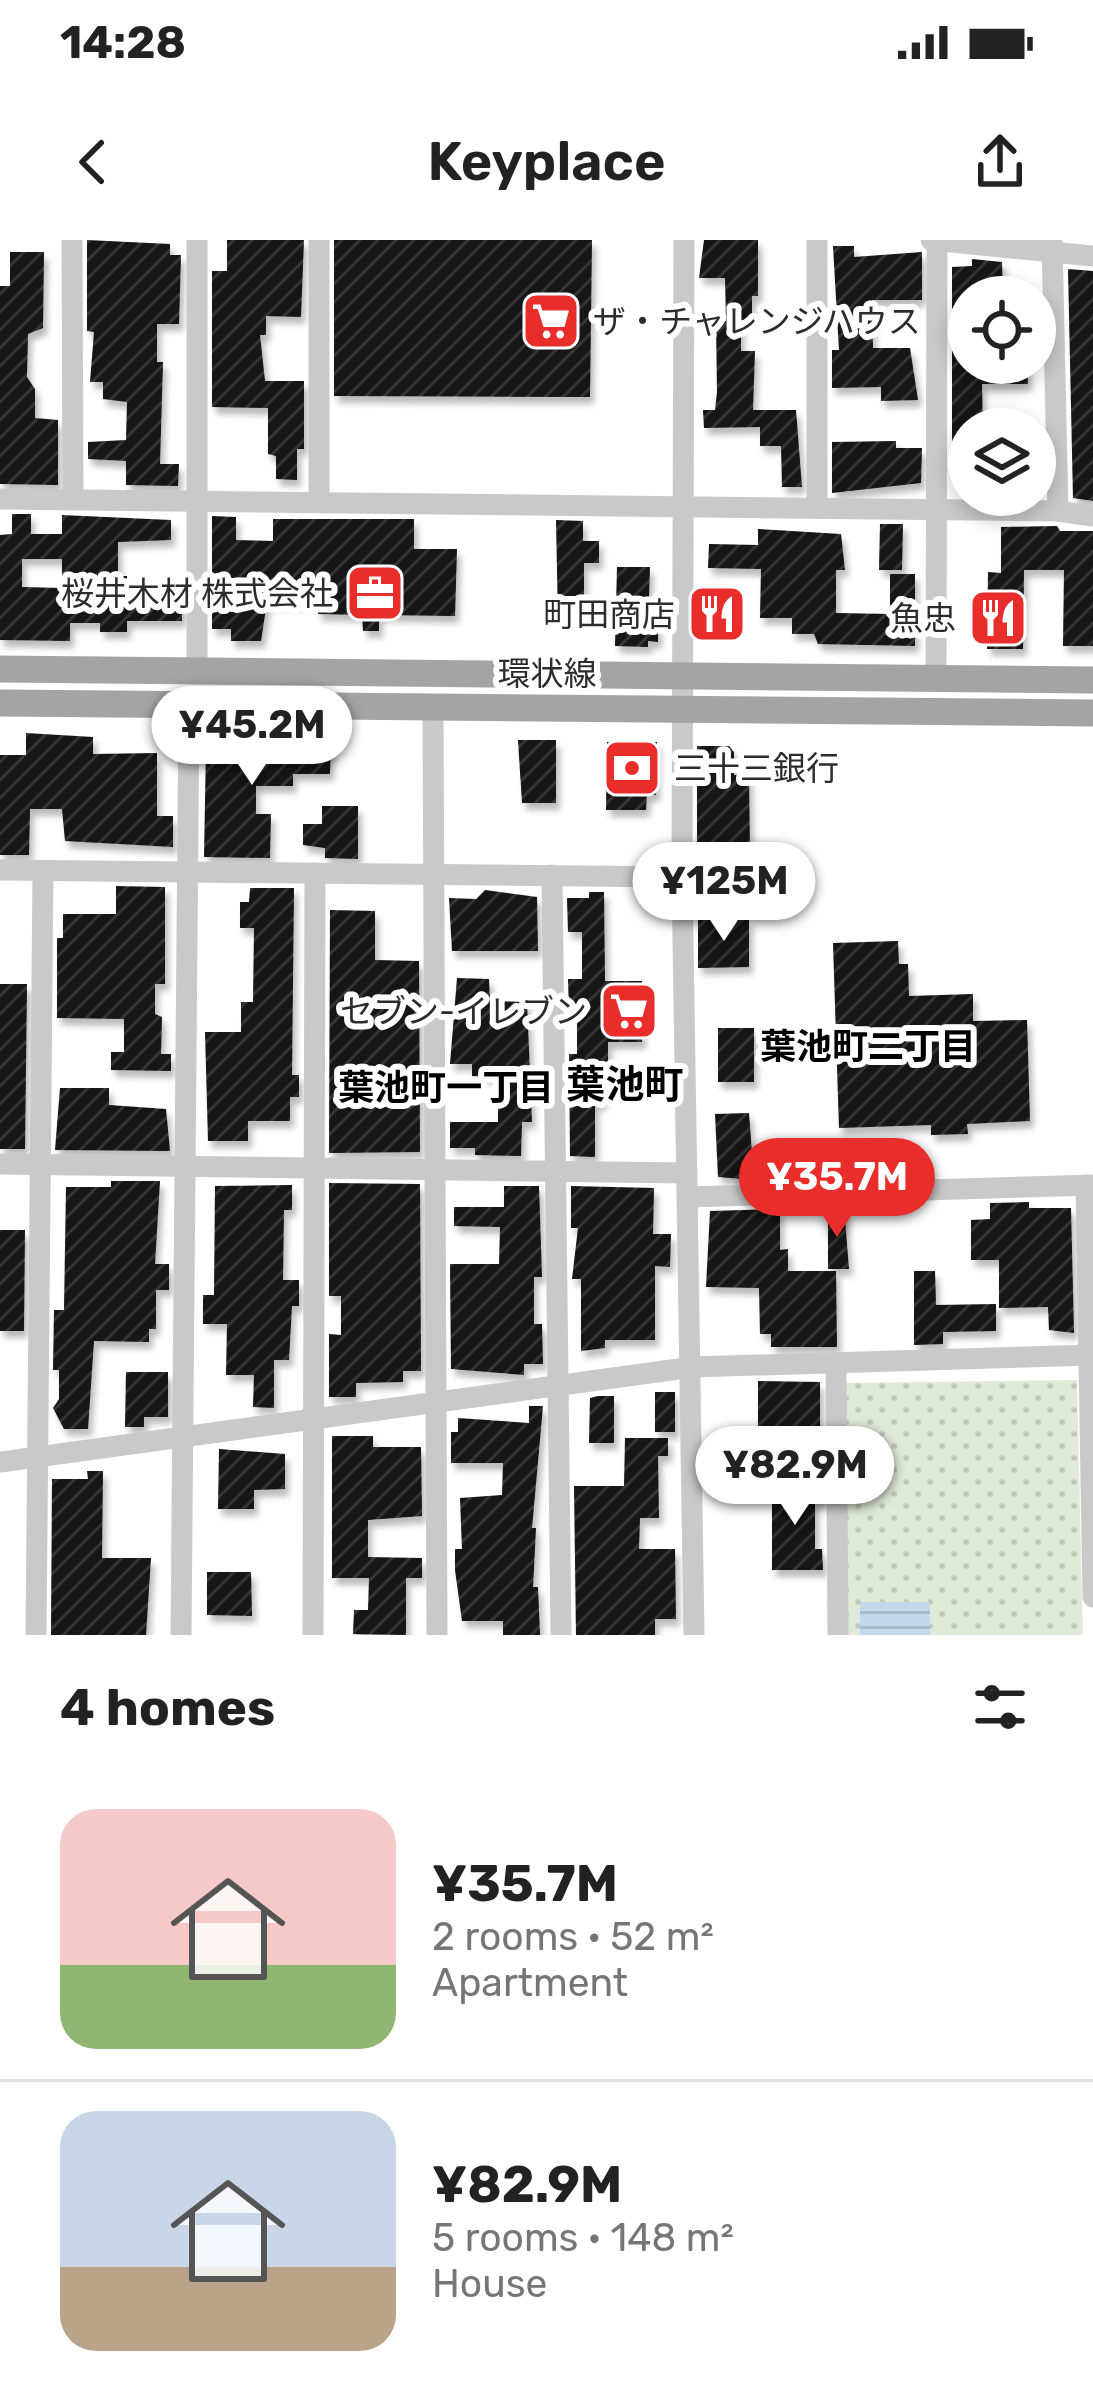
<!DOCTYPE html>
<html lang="en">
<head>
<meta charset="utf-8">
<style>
  :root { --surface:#fff; --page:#f2f2f2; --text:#222; --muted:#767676; --line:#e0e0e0; --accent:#e82d2a }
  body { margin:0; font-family:Rubik,"Noto Sans JP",sans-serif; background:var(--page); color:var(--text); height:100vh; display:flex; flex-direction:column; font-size:45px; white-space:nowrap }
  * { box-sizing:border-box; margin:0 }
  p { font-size:39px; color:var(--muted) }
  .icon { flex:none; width:66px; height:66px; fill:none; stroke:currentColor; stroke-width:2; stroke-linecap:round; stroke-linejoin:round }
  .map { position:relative; height:1395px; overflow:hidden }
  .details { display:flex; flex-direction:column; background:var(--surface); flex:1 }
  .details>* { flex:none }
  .fabs { position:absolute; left:948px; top:36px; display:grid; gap:24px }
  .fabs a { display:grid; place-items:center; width:108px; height:108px; border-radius:50%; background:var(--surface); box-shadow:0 6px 18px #0003; font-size:60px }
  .price { position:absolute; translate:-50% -102px; padding:0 27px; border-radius:42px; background:#fff; color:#222; font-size:39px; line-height:78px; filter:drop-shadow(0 3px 6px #0008) }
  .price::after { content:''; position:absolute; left:50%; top:72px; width:36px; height:27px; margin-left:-18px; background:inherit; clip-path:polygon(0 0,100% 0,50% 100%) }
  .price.on { background:var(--accent); color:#fff }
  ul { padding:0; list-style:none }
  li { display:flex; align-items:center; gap:36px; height:300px; padding:0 60px }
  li+li { border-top:3px solid var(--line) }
  li span { display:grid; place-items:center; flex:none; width:336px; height:240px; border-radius:36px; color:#555 }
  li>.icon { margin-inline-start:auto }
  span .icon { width:144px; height:144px; fill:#fffc; stroke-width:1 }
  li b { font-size:51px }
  h2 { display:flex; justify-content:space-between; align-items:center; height:144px; padding:0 60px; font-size:51px }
  .status { display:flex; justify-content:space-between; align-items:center; height:84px; padding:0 60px; background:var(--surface); direction:ltr }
  .status svg { height:33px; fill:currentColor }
  header { display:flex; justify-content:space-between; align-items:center; height:156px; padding:0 60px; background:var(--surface); font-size:54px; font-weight:600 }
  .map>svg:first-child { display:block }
</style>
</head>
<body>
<div class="status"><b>14:28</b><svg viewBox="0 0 49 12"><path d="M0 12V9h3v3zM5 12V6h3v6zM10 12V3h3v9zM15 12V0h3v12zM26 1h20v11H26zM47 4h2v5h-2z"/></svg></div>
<header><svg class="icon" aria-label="back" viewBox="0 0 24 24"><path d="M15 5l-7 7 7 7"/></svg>Keyplace<svg class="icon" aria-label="share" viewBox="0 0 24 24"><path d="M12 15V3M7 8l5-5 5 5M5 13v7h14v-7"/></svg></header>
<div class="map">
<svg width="1093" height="1395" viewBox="0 0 1093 1395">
  <defs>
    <pattern id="green-dots" width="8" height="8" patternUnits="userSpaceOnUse" patternTransform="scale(3)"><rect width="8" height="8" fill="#e1ead9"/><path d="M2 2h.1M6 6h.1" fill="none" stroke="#c1c9ba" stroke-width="1.8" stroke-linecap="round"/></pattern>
    <pattern id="water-rules" width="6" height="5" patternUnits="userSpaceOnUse" patternTransform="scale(3)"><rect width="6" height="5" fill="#c4d8eb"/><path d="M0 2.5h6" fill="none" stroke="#a9baca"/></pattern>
    <pattern id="building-hatch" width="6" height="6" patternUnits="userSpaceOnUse" patternTransform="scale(3)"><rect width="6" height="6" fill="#131313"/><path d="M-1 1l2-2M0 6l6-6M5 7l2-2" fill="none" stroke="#363636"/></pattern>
    <filter id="shadow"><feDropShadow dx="4" dy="7" stdDeviation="3" flood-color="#0004"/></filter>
  </defs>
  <rect width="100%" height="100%" fill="#fff"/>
  <polygon fill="url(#green-dots)" points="1077,1140 1083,1395 843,1395 840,1143"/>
  <rect fill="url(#water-rules)" x="860" y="1362" width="70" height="33"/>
  <g fill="url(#building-hatch)" fill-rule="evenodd" filter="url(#shadow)">
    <polygon points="87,0 170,4 170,15 181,15 179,84 157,84 157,122 163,122 160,224 179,224 178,246 126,245 126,221 88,219 88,202 126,200 127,162 103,159 103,142 90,142 94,92 87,91"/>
    <polygon points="227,0 304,0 301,77 266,76 266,95 260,95 265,141 304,141 304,209 297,209 297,240 276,239 276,216 268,214 268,168 212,167 212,31 227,31"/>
    <polygon points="334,0 592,0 590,157 334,156"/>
    <polygon points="704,0 758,0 758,56 752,56 752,80 741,80 741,111 755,111 753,170 796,170 802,247 782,247 781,206 760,206 760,187 704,188 703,170 715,170 717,152 716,81 726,81 725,38 699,38"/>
    <polygon points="833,6 854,6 854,17 922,12 922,60 872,60 873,108 910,108 918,160 881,161 881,147 832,148 832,110 839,110"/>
    <polygon points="10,12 44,12 43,88 28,94 27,137 35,149 35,178 58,180 58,245 0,244 0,46 10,46"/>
    <polygon points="972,19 1002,22 1003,57 968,57 968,68 952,69 952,27 972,26"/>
    <polygon points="1068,29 1093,31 1093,261 1073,258"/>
    <polygon points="952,99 969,99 969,123 1027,123 1028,144 982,144 983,189 969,189 969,207 952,207"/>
    <polygon points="896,201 896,208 922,208 921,243 832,253 832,202"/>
    <path d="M12 274H31V294H62V275L171 280V300L118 302V336H127V342L182 343V381H127V392H100V383H70V401L0 400V295L12 294ZM22 319H62V348L22 347Z"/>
    <polygon points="212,276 236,277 236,300 273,301 273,279 414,279 414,309 457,309 455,376 379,375 379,391 363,391 362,375 318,374 318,363 267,362 261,401 231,401 231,389 212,389"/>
    <polygon points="556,280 583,281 583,301 599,301 599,323 584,323 584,380 558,379"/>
    <polygon points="880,284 903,284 902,330 879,330"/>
    <polygon points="1057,286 1060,291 1093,291 1093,406 1063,406 1064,330 1024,330 1023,409 987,409 988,332 1001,333 1001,287"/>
    <polygon points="758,289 841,294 845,330 836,330 836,373 890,374 890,334 915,334 915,406 818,404 814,394 792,394 792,378 760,378 761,329 708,328 709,304 758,305"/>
    <polygon points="617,327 650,327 648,386 658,386 658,402 648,401 648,407 615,406"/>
    <polygon points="26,493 93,497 93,514 157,513 157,576 173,576 173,607 65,601 62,569 30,569 29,615 0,615 0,515 26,515"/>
    <polygon points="217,497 331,498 330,534 293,534 293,546 256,546 256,574 271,574 270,618 204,617 206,507"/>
    <polygon points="518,500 556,500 556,563 522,563"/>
    <polygon points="607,502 657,502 656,555 647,555 646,570 606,570"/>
    <polygon points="697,506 729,506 734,512 734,535 749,535 750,614 697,614"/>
    <polygon points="322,566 358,566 358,619 325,618 325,608 303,605 303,584 322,584"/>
    <polygon points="116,646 165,647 165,744 155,744 155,774 162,777 161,814 171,814 171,831 111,830 111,812 124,812 124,779 57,778 57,698 63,698 63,674 116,674"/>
    <polygon points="250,648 294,648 292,835 299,835 299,857 290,857 290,881 248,881 248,901 208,901 205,792 241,792 241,762 253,762 254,688 240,688 240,662 249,662"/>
    <polygon points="485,650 537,657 538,711 452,711 449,658 476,659"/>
    <polygon points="589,652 604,652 605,741 642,741 642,802 608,802 608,843 602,843 603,863 595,863 595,917 570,916 569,814 577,814 577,771 569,771 568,739 582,739 582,692 568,692 567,658 589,658"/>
    <polygon points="330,670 375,671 375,720 419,721 420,912 329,913"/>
    <polygon points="749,679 749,727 698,728 698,680"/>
    <polygon points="898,701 899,724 908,724 909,756 973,754 973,781 1027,780 1030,881 967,884 968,894 931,895 931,885 839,888 833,703"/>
    <polygon points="457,738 489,739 490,761 527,762 532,882 522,882 521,916 475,915 475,908 450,908 450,882 498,882 498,837 472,836 472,824 450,824"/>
    <polygon points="0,744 27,744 25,909 0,909"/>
    <rect x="718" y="788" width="36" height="54"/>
    <polygon points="60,848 109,848 109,865 166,869 170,911 55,910"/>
    <polygon points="749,873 754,940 718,937 715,874"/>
    <polygon points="111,941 160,941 155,1024 169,1024 169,1050 156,1050 156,1089 149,1089 149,1102 94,1101 88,1189 64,1189 53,1168 59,1159 59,1130 53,1130 54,1070 64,1070 66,947 111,947"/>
    <polygon points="329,943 420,944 421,1131 403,1131 403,1142 356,1143 356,1157 329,1157 329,1094 341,1095 341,1056 329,1056"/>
    <polygon points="292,945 292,970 284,970 283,1040 299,1040 299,1066 292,1066 289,1120 274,1120 274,1168 253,1167 254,1135 226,1135 227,1084 203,1084 203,1055 214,1055 215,946"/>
    <polygon points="504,946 539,946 542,1037 534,1037 534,1084 542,1084 543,1124 524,1124 524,1135 451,1129 450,1024 499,1024 500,987 454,986 454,967 504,967"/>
    <polygon points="571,946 654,948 653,994 671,994 670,1027 655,1026 655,1100 605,1100 605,1108 581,1111 581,1039 572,1039 578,988 571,988"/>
    <polygon points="1029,962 1029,968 1071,968 1074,1093 1049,1090 1048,1067 999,1068 999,1020 971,1020 971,980 990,979 990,963"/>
    <polygon points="844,967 849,1029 828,1029 828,968"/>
    <polygon points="780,969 780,1010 788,1009 788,1031 836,1031 837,1107 771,1107 771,1094 760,1094 759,1048 706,1047 710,971"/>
    <polygon points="0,990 25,990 24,1091 0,1091"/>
    <polygon points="914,1031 935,1031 936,1065 996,1064 996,1091 943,1092 943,1104 914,1105"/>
    <polygon points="126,1132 168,1132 168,1177 144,1177 144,1187 125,1187"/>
    <polygon points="758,1141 820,1142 820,1187 758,1186"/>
    <rect x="655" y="1152" width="20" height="40"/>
    <polygon points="598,1156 614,1156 614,1203 589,1203 590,1158"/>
    <polygon points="529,1166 543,1166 532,1288 536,1288 533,1347 538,1347 540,1395 503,1395 503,1381 462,1381 455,1330 455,1309 462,1309 460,1258 502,1255 503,1223 451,1223 451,1192 458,1192 458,1178 529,1183"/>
    <polygon points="332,1196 373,1196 373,1207 421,1207 422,1276 368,1280 368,1317 422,1318 422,1338 406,1338 406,1395 353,1394 354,1370 368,1370 369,1338 332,1338"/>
    <polygon points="625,1198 668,1198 668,1216 658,1216 659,1278 640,1278 639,1309 675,1309 676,1379 655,1379 655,1395 576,1395 574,1246 624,1246"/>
    <polygon points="219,1209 285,1214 285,1249 254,1250 254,1269 218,1269"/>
    <polygon points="87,1231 103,1231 102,1318 151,1318 146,1395 51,1395 52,1239 88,1239"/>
    <polygon points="772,1245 822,1245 822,1262 815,1262 815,1309 822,1309 823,1330 772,1330"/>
    <polygon points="207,1332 251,1332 252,1376 207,1375"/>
  </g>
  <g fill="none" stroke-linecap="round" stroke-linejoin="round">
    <g stroke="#c9c9c9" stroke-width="21">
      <polyline points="72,0 73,260"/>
      <polyline points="319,0 319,262"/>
      <polyline points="684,0 682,637 694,1395"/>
      <polyline points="931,0 1093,16"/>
      <polyline points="1052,0 1058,271"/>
      <polyline points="0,259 1058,271 1093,276"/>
      <polyline points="817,268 817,0"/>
      <polyline points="197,431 197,0"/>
      <polyline points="936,439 937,0"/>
      <polyline points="433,469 437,1395"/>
      <polyline points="0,630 682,637"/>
      <polyline points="552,635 561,1395"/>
      <polyline points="0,924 687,933"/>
      <polyline points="1086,945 1093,1357"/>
      <polyline points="688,957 1093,945"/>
      <polyline points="836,1123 838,1395"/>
      <polyline points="0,1222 693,1127 1093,1115"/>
      <polyline points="36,1395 43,631"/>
      <polyline points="181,1395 189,464"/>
      <polyline points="313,1395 315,633"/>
    </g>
    <g stroke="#a4a4a4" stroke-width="27">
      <polyline points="0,429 1093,440"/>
      <polyline points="0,463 1093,473"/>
    </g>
  </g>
  <defs>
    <symbol id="supermarket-square" viewBox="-11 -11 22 22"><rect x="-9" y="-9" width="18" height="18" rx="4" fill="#e82d2a" stroke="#fff"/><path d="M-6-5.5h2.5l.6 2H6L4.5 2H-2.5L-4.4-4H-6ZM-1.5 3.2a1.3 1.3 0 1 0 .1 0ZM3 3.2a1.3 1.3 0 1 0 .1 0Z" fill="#fff"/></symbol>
    <symbol id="office-square" viewBox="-11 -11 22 22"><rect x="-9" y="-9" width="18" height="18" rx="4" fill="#e82d2a" stroke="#fff"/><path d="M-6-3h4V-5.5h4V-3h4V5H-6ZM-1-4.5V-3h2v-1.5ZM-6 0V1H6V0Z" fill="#fff"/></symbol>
    <symbol id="restaurant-square" viewBox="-11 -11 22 22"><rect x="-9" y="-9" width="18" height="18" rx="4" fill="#e82d2a" stroke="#fff"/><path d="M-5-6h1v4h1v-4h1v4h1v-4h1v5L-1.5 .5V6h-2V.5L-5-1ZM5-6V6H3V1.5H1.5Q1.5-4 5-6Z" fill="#fff"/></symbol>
    <symbol id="bank-square" viewBox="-11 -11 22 22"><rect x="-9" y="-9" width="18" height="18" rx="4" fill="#e82d2a" stroke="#fff"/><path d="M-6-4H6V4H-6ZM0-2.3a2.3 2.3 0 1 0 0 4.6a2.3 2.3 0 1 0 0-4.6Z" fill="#fff"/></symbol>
  </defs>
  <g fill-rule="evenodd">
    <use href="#supermarket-square" x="518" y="48" width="66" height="66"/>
    <use href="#office-square" x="342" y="320" width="66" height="66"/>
    <use href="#restaurant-square" x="684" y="341" width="66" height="66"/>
    <use href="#restaurant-square" x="965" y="345" width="66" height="66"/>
    <use href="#bank-square" x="599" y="495" width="66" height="66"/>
    <use href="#supermarket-square" x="596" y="738" width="66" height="66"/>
  </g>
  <g text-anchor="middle" stroke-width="12" stroke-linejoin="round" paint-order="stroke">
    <g font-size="33" fill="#2c2c2c" stroke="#fff" text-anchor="end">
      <text x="593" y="93" text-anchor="start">ザ・チャレンジハウス</text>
      <text x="333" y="365">桜井木材 株式会社</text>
      <text x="675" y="386">町田商店</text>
      <text x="956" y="390">魚忠</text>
      <text x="674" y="540" text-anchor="start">三十三銀行</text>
      <text x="587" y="783">セブン-イレブン</text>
    </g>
    <g font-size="33" fill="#2c2c2c" stroke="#fff">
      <text x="547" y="445">環状線</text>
    </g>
    <g font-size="36" font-weight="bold" fill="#000" stroke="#fff">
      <text x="868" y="819">葉池町二丁目</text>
      <text x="446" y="860">葉池町一丁目</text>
    </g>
    <g font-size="39" font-weight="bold" fill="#000" stroke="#fff">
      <text x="625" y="858">葉池町</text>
    </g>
  </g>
</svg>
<div class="fabs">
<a><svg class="icon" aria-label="locate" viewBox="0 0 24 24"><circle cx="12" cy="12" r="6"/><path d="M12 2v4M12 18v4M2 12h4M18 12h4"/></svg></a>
<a><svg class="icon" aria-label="layers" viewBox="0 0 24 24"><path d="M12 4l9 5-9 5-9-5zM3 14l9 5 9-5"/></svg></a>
</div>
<b class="price" style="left:252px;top:548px">¥45.2M</b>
<b class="price" style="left:724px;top:704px">¥125M</b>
<b class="price on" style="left:837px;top:1000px">¥35.7M</b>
<b class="price" style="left:795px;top:1288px">¥82.9M</b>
</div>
<section class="details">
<h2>4 homes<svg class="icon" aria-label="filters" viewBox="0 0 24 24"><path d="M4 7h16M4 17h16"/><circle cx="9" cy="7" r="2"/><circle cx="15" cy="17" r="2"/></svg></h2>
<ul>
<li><span style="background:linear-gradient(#f6c9c9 65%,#8fb573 0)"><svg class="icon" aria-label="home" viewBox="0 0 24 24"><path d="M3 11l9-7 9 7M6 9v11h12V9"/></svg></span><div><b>¥35.7M</b><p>2 rooms · 52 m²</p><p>Apartment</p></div></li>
<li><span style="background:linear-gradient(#c9d6e8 65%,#b9a48a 0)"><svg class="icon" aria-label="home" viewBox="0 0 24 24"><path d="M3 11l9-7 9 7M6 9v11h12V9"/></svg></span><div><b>¥82.9M</b><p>5 rooms · 148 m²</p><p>House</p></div></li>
</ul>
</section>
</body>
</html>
